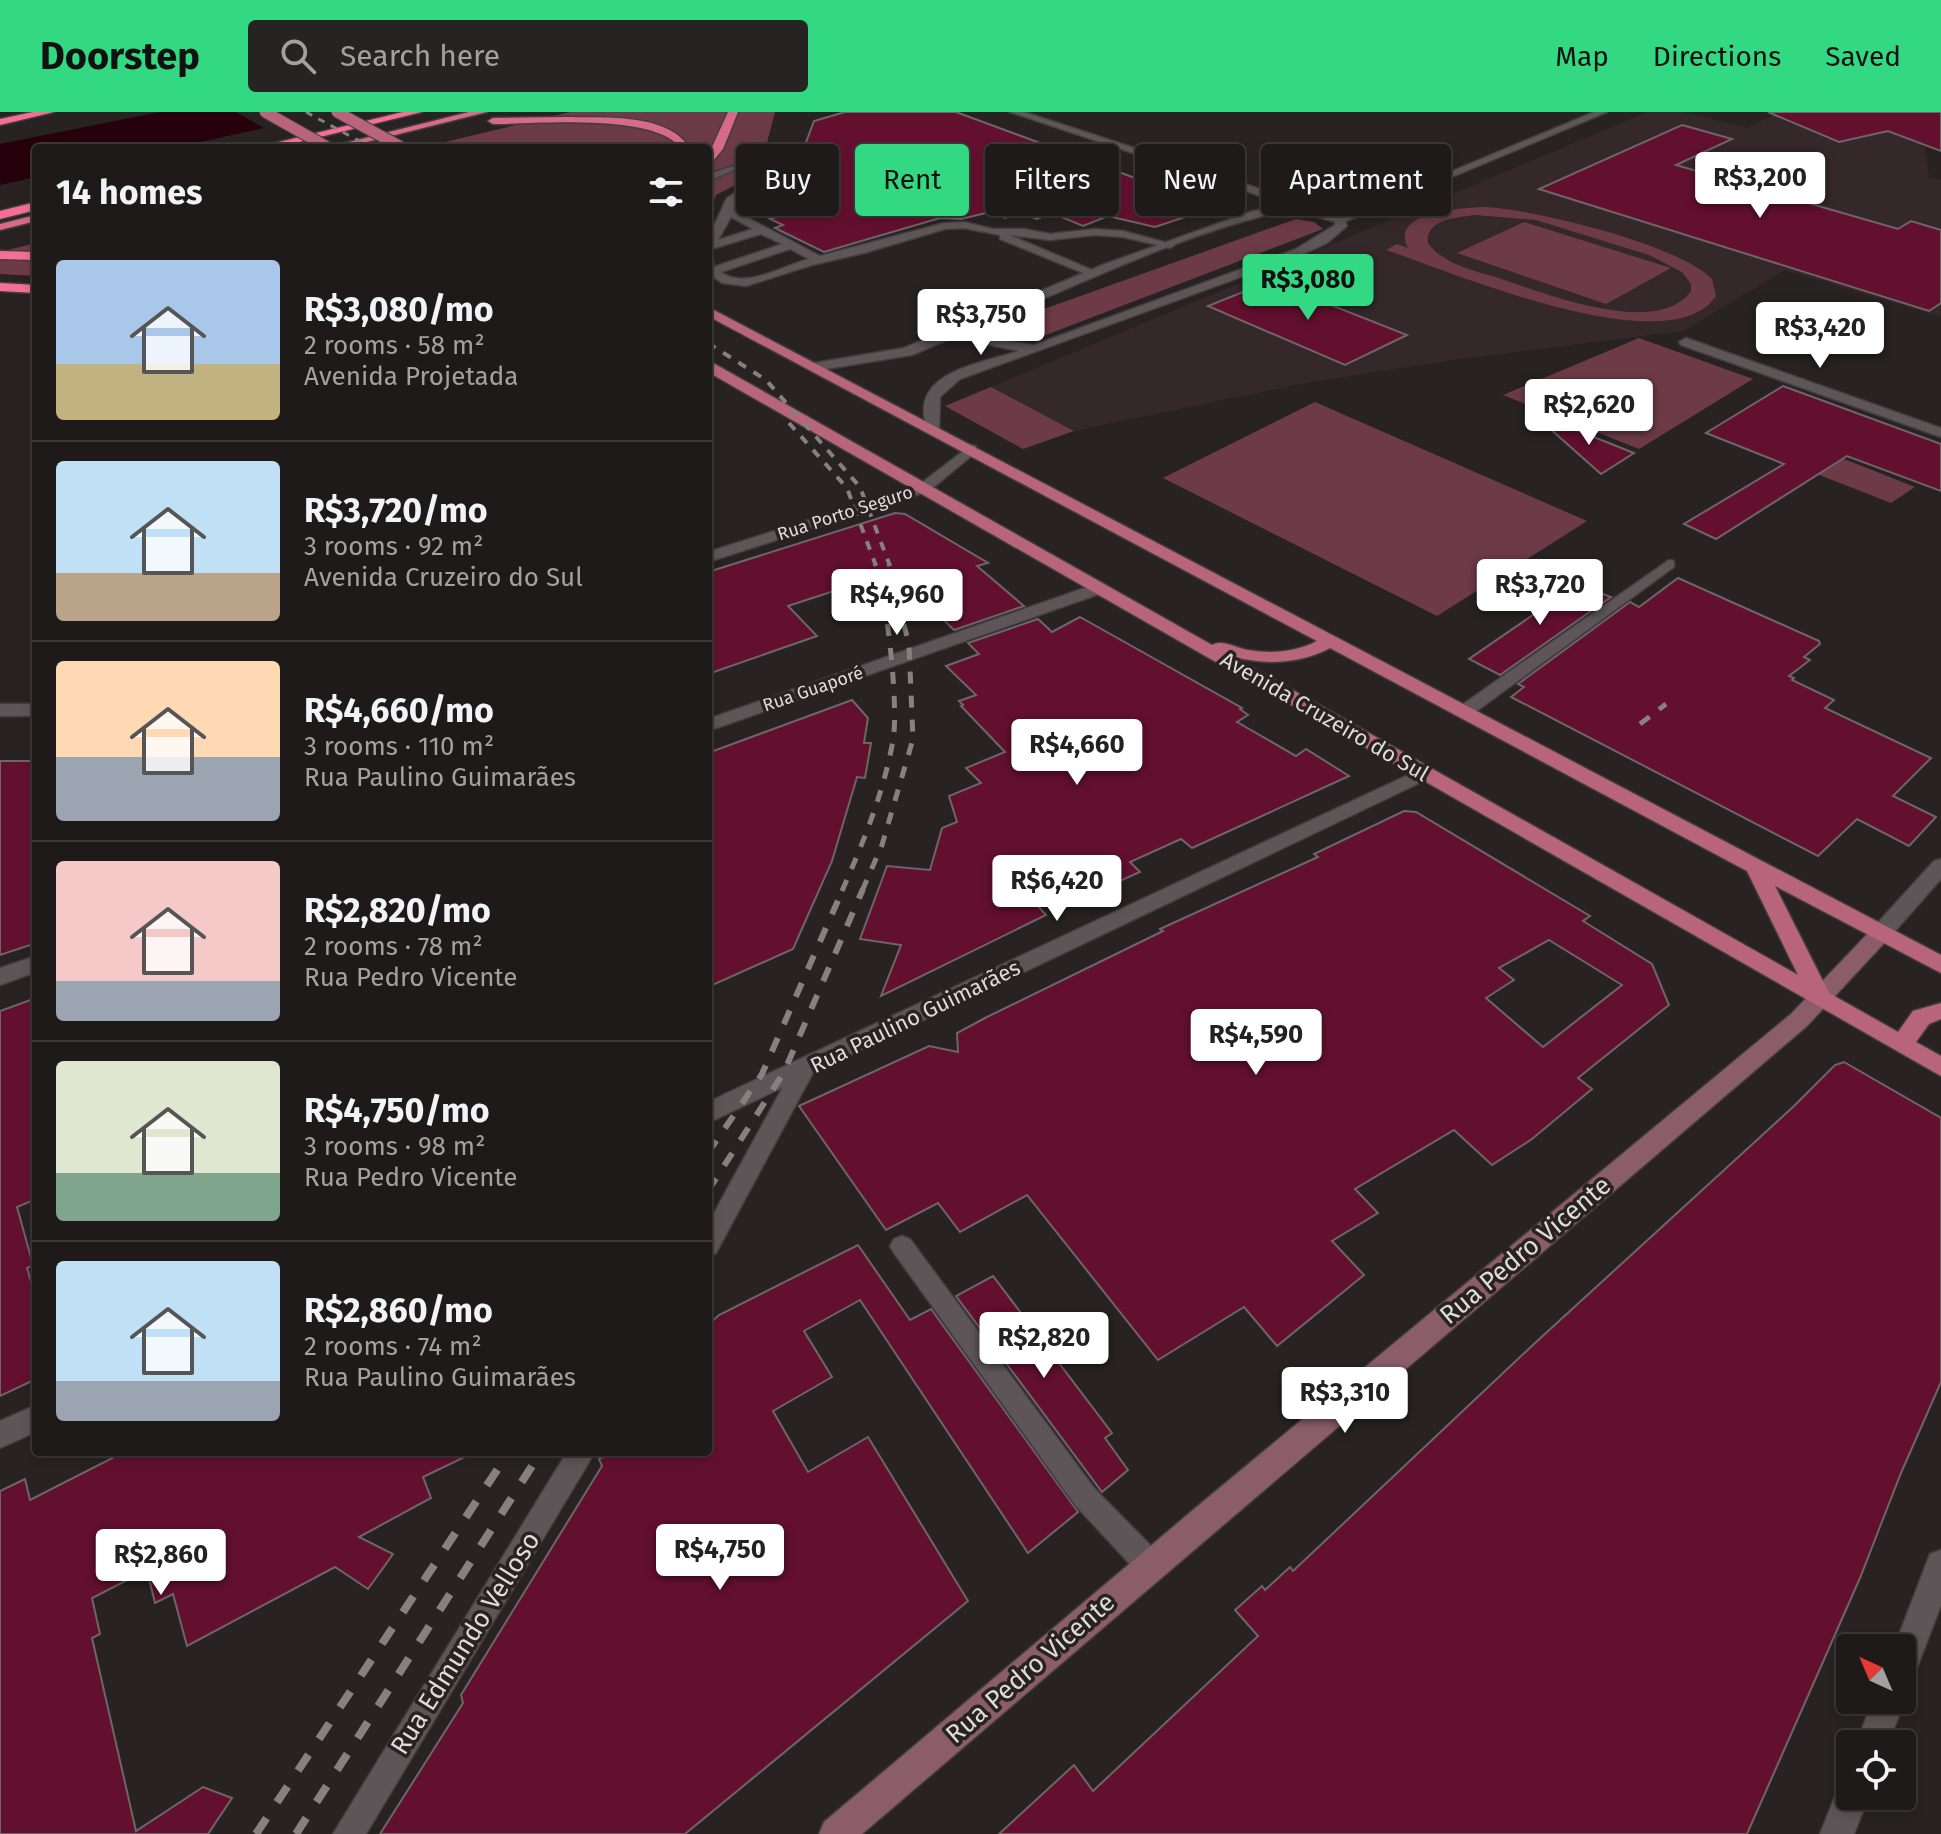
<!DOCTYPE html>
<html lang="en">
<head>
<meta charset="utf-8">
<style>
  :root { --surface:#1e1a1a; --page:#262323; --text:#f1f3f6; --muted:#a1a1a2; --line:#3c3839; --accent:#32d882 }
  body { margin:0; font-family:"Fira Sans",sans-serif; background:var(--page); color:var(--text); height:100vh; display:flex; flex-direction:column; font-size:30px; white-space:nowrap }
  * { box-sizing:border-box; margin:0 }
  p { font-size:26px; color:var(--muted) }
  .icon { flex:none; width:44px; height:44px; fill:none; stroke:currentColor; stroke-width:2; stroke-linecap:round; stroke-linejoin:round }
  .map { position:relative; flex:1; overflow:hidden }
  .panel { position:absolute; left:32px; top:32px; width:680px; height:1312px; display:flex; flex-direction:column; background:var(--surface); border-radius:8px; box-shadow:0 4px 12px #0003,0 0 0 2px var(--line) }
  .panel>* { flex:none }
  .top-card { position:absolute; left:736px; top:32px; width:760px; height:72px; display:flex; gap:16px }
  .needle { width:52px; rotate:316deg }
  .buttons { position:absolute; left:1836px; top:1522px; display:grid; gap:16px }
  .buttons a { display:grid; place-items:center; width:80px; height:80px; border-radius:8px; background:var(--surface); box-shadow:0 4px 12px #0003,0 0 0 2px var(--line); font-size:40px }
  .price { position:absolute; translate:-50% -68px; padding:0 18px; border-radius:8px; background:#fff; color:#222; font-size:26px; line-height:52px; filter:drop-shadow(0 2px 4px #0008) }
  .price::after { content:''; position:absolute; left:50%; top:48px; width:24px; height:18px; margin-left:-12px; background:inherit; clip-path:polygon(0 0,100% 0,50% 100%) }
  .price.current { background:var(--accent); color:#111 }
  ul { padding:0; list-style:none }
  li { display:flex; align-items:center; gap:24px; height:200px; padding:0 24px }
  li+li { border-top:2px solid var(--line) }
  li span { display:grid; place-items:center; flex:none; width:224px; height:160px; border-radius:8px; color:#555 }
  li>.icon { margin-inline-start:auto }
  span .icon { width:96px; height:96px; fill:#fffc; stroke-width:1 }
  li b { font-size:34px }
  h2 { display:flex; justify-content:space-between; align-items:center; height:96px; padding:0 24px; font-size:34px }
  .pill { padding:0 28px; border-radius:8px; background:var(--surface); box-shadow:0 4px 12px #0003,0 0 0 2px var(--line); font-size:28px; line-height:72px }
  .pill.current { background:var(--accent); color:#111 }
  header { display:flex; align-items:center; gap:48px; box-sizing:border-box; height:112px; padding:0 40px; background:var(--accent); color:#111 }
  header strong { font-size:38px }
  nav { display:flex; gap:44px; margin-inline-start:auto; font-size:28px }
  .search { width:560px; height:72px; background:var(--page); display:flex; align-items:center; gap:20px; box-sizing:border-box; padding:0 28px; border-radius:8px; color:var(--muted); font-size:30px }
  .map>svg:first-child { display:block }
</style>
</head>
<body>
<header>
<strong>Doorstep</strong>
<div class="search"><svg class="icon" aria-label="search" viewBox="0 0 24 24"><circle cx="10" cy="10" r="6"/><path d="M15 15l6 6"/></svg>Search here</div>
<nav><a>Map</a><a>Directions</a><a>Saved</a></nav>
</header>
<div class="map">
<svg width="1941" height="1722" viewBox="0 0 1941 1722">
  <rect width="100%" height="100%" fill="#282223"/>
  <polygon fill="#35282a" points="1648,0 1683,0 1747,16 1780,0 1920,0 1929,65 1941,68 1941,205 1785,158 1683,219 1452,248 1305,271 1074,319 991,275"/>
  <g fill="#6d3b47" fill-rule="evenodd">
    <polygon points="570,0 775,0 759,61 716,83 708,105 708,36 424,35"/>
    <path d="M1484 95C1533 97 1680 133 1712 167L1716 184C1669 254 1450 159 1386 138L1397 132 1408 136C1389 99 1463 96 1484 95ZM1476 103 1536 108 1649 143 1682 160 1691 172V179C1658 226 1546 182 1504 168 1479 159 1444 154 1428 131 1425 107 1458 105 1476 103Z"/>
    <polygon points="1296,107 1314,110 1323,117 1038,226 1000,226 999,213"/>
    <polygon points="1524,110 1671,156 1606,192 1457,141"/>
    <polygon points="36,131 36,164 0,162 0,140"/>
    <polygon points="1639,226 1753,267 1639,337 1503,283"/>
    <polygon points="991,275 1074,319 1023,337 945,294"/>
    <polygon points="1315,290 1587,409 1437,504 1163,366"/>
    <polygon points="1829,341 1915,375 1891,391 1804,357"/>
  </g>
  <polygon fill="#26000c" points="160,0 336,0 173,36 36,36 36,65 0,73 0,32"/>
  <polygon fill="#282223" points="236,0 340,0 337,4 269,19"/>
  <g fill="#63102f" stroke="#6d6567" stroke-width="2" fill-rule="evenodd">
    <polygon points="845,0 956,0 1189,86 1185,105 1155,115 1108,104 1083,114 1052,101 1037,107 1021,101 1005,106 990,100 961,107 940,106 824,140 781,119 775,116 783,113 770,107 788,101 775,95 792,90 780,84 796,79 789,75 814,9"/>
    <polygon points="1768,0 1941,0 1941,39 1888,19 1839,30"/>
    <polygon points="1682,13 1732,27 1676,53 1898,117 1911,109 1941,118 1941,191 1929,199 1539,77"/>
    <polygon points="1270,169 1407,223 1345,253 1208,194"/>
    <polygon points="1783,274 1941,332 1941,379 1847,344 1716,427 1684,412 1784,352 1706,321"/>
    <polygon points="1541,304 1634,341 1601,362 1539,307"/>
    <polygon points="895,401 905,402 988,451 977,454 1024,494 954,518 909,474 907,468 837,478 788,494 817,524 708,562 708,460"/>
    <polygon points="1678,466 1819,529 1820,532 1804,545 1810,548 1789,564 1794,566 1792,568 1834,588 1825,596 1931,646 1893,684 1936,705 1909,734 1857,707 1818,744 1511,585 1524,575 1518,572 1630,490 1639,495"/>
    <polygon points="1571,470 1611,485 1500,563 1469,547 1540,498 1534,495"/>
    <polygon points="1080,505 1242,596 1240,597 1248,603 1237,610 1296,644 1306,637 1349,664 1192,736 1181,727 1130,750 1140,760 1102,777 1093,767 1036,792 1046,803 881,884 901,833 860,827 887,754 930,758 942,716 957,710 949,684 981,671 966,656 1005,640 961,594 963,593 959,589 976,583 946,554 979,542 968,531 1038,507 1052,520"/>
    <polygon points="852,588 868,606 864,631 871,631 865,666 857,665 832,749 793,837 708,875 708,641"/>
    <polygon points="0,649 36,649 32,666 36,685 36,831 0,843"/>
    <path d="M1404 699 1416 700 1590 804 1583 809 1652 852 1669 893 1578 966 1592 977 1532 1027 1492 1053 1454 1018 1355 1077 1378 1101 1332 1129 1364 1163 1277 1234 1244 1195 1158 1248 1027 1083 960 1120 938 1091 886 1118 799 994 929 934 958 940 957 921 985 906 1163 819 1160 817 1318 745 1314 742ZM1549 828 1622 873 1543 935 1486 886 1514 868 1499 856Z"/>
    <polygon points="36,886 36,1087 17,1095 33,1153 27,1156 36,1187 36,1267 0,1284 0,899"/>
    <polygon points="1844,950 1941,1006 1941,1270 1901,1361 1860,1466 1747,1722 999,1722 1074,1653 1093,1679 1258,1524 1235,1498 1262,1474 1265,1478 1290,1455 1293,1459 1535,1231 1793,995 1835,953"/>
    <polygon points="858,1133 910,1208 931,1197 1078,1400 1028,1441 860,1188 804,1219 832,1265 773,1299 808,1360 868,1325 968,1489 685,1722 380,1722 463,1591 461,1583 602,1354 599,1347 614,1340 708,1340 708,1213 719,1203"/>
    <polygon points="993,1164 1112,1321 1105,1326 1128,1358 1102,1380 956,1184"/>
    <polygon points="124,1340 475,1340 423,1365 431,1386 359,1425 393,1442 368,1477 335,1455 187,1534 173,1482 155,1491 147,1458 92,1486 100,1522 92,1526 136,1719 203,1675 232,1686 208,1722 0,1722 0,1379 25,1367 30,1388"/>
  </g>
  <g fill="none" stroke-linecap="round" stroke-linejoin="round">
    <defs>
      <g id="service">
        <polygon points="1010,0 1024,0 1263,78 1297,94 1288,96 1255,82"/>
        <polygon points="1594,0 1607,0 1344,110 1335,108"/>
        <path d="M757 47 776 50 782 58 736 90 733 98 820 144 944 111 964 110 993 117H1024L1050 122 1095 117 1123 119 1175 133 1170 136 1123 125 1095 123 1050 128 1009 123 1097 160 1099 162 1093 165 1000 127V123L964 116 945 117 864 141 812 153 746 174 722 171 708 161V147L713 150 714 155 782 132 761 122 708 138V126L727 86 772 57C754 44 726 63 708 69V62ZM731 105 753 117 718 128ZM790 137 809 147C782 154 745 178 721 160Z"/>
        <polygon points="1669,448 1674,449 1674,455 1471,603 1459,603 1457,599 1459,595"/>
        <polygon points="804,949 812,951 815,957 716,1141 708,1144 708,1112 796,951"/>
        <polygon points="902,1124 910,1127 1094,1376 1160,1443 1164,1453 1160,1463 1150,1467 1140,1463 1076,1394 894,1141 890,1134 894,1127"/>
        <polygon points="567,1340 595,1340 366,1722 333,1722"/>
      </g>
      <g id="minor">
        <path d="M1292 91 1319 96 1344 106 1347 114 1327 131 1304 142 960 267 940 285 939 321H929C903 260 981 252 1019 239L990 233 975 216 912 243 814 259 807 255 814 251 904 236 1105 152 1250 100ZM1292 97 1335 110V113L1296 137 1034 233 1000 228 988 217 999 206C1093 166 1193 118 1292 97Z"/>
        <polygon points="1686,226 1941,316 1941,325 1681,233 1679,230"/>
        <polygon points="1099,471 1107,476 1105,480 708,619 708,607"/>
        <polygon points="1425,655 1435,661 1432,665 708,1011 708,990"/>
        <polygon points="36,844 36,860 0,873 0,856"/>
        <polygon points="36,1293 36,1320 0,1336 0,1309"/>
      </g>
      <g id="tertiary">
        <polygon points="971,333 976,334 976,340 929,379 708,450 708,440 919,373"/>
        <rect x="0" y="592" width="36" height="12"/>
        <polygon points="1941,747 1941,767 1889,826 1873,826 1870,821 1873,816 1934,749"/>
        <polygon points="1941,1438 1941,1493 1913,1566 1902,1571 1902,1536 1894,1536 1930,1442"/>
        <polygon points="1902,1581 1905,1588 1888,1632 1856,1632 1873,1588 1902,1588"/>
        <polygon points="1850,1668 1850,1684 1869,1684 1854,1722 1820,1722 1840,1672"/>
      </g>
      <polygon id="secondary" points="1881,813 1889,816 1892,821 1889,826 1807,914 862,1722 819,1722 824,1710 1199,1393 1791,902 1873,816"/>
      <path id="primary" d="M708 195 1941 843V861L1775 774 1829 881 1898 920 1913 899 1941 891V907L1929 912 1916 930 1941 944V964L708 260V250L713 251 1212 533C1223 527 1236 536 1248 538 1272 542 1296 540 1317 529L708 204ZM1330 536 1747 759 1798 863 1234 545C1266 553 1300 552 1330 536Z"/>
      <g id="trunk">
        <polygon points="469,0 487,0 343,36 325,36"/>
        <polygon points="728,0 738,0 723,37 708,55 708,44"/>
        <path d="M568 5C607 6 667 1 690 36H680C656 1 534 12 493 12L488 9 493 6Z"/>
        <polygon points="36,103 36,109 0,118 0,112"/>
      </g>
      <g id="motorway">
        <polygon points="33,0 54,0 0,13 0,7"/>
        <polygon points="403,0 422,0 275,36 254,36"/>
        <polygon points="36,90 36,98 0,107 0,99"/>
        <polygon points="0,139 36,140 36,148 0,147"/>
        <polygon points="0,171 36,173 36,181 0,179"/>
      </g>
    </defs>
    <use href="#service" stroke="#423d3e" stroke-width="3"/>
    <use href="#minor" stroke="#423d3e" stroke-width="3"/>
    <use href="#tertiary" stroke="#423d3e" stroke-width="3"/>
    <use href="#secondary" stroke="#423d3e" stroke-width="3"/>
    <use href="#primary" stroke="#423d3e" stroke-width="3"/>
    <use href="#trunk" stroke="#423d3e" stroke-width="3"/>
    <use href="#motorway" stroke="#423d3e" stroke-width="3"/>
    <use href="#service" fill="#5d5557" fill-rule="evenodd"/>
    <use href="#minor" fill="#5d5557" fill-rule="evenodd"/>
    <use href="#tertiary" fill="#5d5557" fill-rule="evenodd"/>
    <use href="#secondary" fill="#8b5d6a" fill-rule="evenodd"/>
    <use href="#primary" fill="#b8657c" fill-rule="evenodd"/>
    <use href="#trunk" fill="#d66a88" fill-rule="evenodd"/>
    <use href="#motorway" fill="#f56f95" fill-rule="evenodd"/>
    <polyline stroke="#868081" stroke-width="3" stroke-dasharray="7 7" stroke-linecap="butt" points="306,0 372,36"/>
    <g stroke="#868081" stroke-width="4" stroke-dasharray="9 9" stroke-linecap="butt">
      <polyline points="708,231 766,268 860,375 890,454"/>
      <polyline points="789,311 847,376 876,454"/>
    </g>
    <g stroke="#868081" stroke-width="5" stroke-dasharray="12 12" stroke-linecap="butt">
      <polyline points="1640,612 1666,592"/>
      <path d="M842 779C863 731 884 680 893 628 899 597 887 483 875 452"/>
      <polyline points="862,779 882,733 913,627 909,533 889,452"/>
    </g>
    <g stroke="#868081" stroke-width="6" stroke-dasharray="15 15" stroke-linecap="butt">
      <polyline points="708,1041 762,962 843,777"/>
      <polyline points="708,1079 784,960 863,777"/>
    </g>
    <g stroke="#868081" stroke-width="8" stroke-dasharray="19 19" stroke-linecap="butt">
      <polyline points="256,1722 509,1340"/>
      <polyline points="296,1722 541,1340"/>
    </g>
    <defs>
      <g id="primary-bridge">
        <polyline points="265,0 329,36"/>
        <polyline points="337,0 403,36"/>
      </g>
    </defs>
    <use href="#primary-bridge" stroke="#423d3e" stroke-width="13" stroke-linecap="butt"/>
    <use href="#primary-bridge" stroke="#b8657c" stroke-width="11"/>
  </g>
  <g text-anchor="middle" stroke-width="7" stroke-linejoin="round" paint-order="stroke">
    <g font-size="18" fill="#dfdadb" stroke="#282223">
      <text transform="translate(845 401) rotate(-18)" y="6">Rua Porto Seguro</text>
      <text transform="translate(813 577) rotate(-19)" y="6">Rua Guaporé</text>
    </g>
    <g font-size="22" fill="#dfdadb" stroke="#282223">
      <text transform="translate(1325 604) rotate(30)" y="8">Avenida Cruzeiro do Sul</text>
      <text transform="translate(915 904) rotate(-26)" y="8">Rua Paulino Guimarães</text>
    </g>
    <g font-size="26" fill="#dfdadb" stroke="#282223">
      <text transform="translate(1525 1138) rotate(-40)" y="9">Rua Pedro Vicente</text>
      <text transform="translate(465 1531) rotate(-58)" y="9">Rua Edmundo Velloso</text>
      <text transform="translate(1030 1556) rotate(-41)" y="9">Rua Pedro Vicente</text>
    </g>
  </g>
</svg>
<div class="buttons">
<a><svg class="needle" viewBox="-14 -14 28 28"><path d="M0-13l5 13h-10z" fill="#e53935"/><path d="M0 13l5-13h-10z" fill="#a1a1a2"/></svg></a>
<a><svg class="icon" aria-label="locate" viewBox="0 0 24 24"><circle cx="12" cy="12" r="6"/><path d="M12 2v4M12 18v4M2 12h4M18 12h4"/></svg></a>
</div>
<b class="price" style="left:1760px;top:108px">R$3,200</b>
<b class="price current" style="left:1308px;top:210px">R$3,080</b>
<b class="price" style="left:981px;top:245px">R$3,750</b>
<b class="price" style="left:1820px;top:258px">R$3,420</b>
<b class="price" style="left:1589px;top:335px">R$2,620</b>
<b class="price" style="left:1540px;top:515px">R$3,720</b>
<b class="price" style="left:897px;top:525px">R$4,960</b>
<b class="price" style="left:1077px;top:675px">R$4,660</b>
<b class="price" style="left:1057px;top:811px">R$6,420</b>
<b class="price" style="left:1256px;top:965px">R$4,590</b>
<b class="price" style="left:1044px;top:1268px">R$2,820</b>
<b class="price" style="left:1345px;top:1323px">R$3,310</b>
<b class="price" style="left:720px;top:1480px">R$4,750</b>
<b class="price" style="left:161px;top:1485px">R$2,860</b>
<div class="top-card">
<a class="pill">Buy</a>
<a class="pill current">Rent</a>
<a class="pill">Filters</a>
<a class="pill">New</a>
<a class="pill">Apartment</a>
</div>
<section class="panel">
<h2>14 homes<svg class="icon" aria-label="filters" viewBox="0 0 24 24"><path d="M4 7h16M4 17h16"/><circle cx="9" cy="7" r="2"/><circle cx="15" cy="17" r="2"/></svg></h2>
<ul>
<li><span style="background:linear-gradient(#a9c7e8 65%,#c2b280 0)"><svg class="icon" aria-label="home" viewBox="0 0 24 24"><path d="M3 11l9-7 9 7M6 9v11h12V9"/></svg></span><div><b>R$3,080/mo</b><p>2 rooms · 58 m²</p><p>Avenida Projetada</p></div></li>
<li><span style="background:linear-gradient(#bfe0f5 70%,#b9a48a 0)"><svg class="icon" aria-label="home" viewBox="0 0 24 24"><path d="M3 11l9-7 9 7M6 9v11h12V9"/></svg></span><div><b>R$3,720/mo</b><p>3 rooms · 92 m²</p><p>Avenida Cruzeiro do Sul</p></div></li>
<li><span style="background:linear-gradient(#ffd9b3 60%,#9aa5b1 0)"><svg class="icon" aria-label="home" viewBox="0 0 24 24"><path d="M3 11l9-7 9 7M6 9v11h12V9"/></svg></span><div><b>R$4,660/mo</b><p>3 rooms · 110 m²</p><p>Rua Paulino Guimarães</p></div></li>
<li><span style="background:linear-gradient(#f6c9c9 75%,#9aa5b1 0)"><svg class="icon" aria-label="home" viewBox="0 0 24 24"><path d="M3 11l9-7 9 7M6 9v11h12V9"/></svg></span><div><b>R$2,820/mo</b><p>2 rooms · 78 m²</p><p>Rua Pedro Vicente</p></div></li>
<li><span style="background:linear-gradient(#dfe7d0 70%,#7fa58c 0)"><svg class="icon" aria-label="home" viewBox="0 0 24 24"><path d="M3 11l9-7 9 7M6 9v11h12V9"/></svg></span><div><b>R$4,750/mo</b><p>3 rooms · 98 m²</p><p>Rua Pedro Vicente</p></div></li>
<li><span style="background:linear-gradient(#bfe0f5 75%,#9aa5b1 0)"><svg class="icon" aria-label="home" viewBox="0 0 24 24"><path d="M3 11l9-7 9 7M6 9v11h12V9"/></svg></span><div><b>R$2,860/mo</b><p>2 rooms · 74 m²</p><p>Rua Paulino Guimarães</p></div></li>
</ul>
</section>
</div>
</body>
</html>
